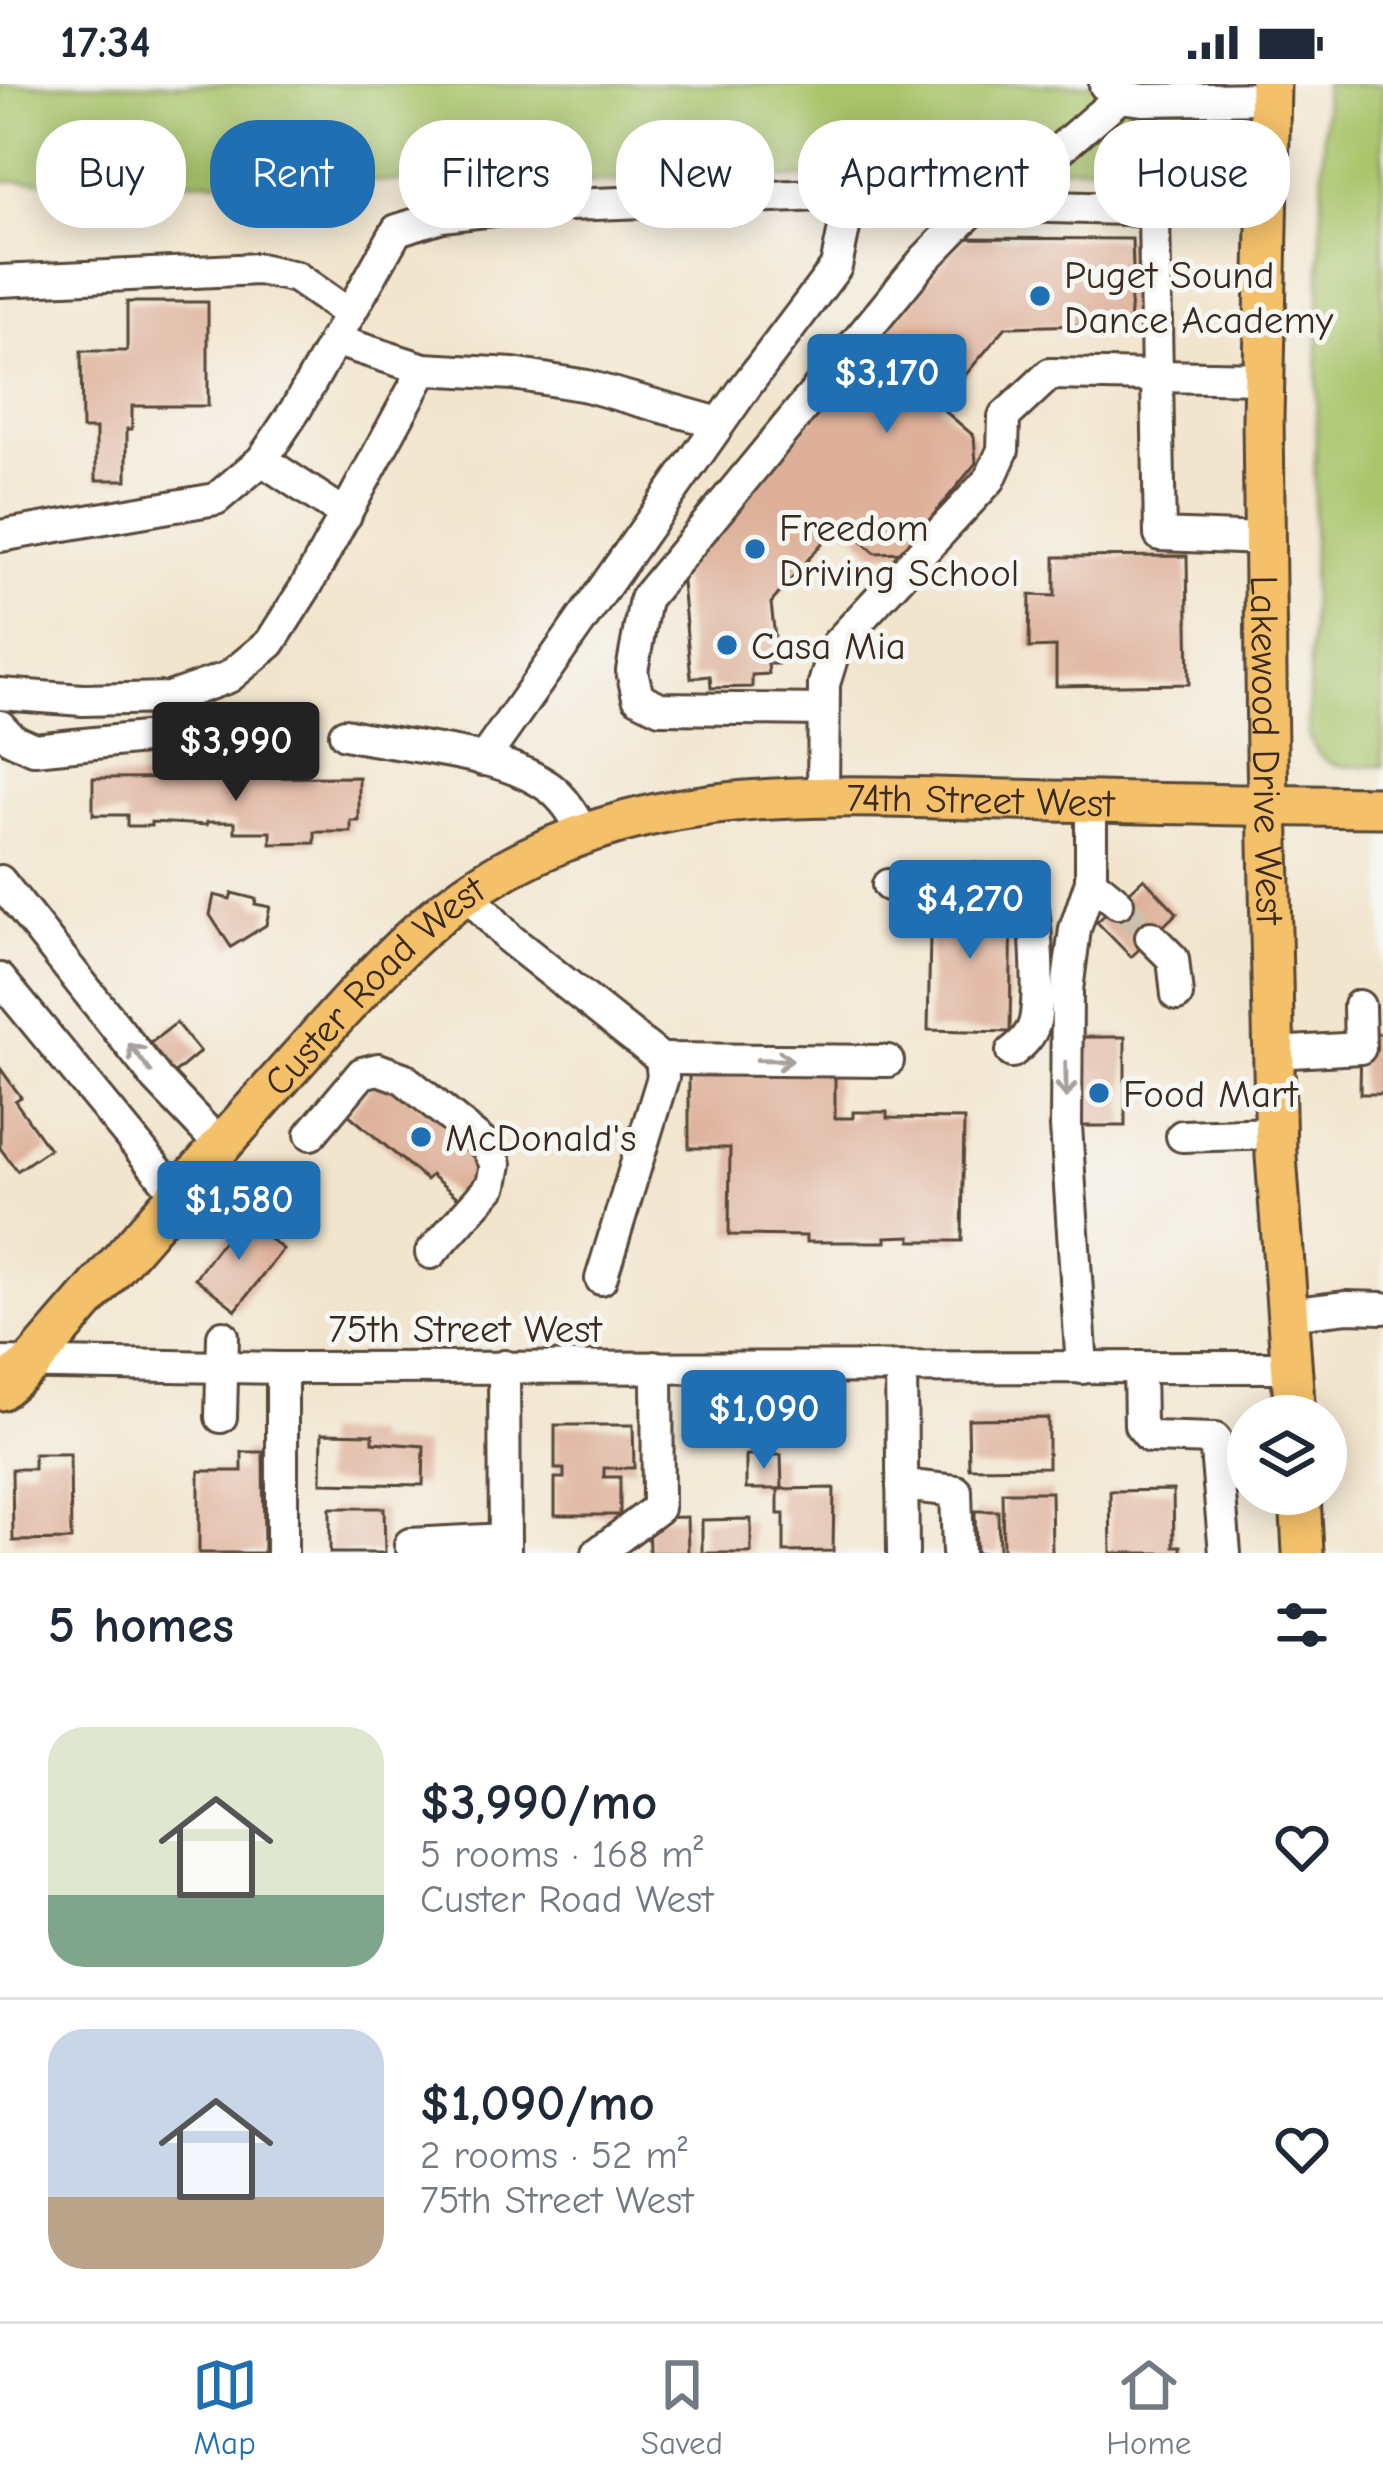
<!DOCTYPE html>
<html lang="en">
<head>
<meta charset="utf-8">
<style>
  :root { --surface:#fff; --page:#f2f2f3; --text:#1f2937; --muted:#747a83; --line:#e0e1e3; --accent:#1f6fb2 }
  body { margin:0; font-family:"Comic Neue",sans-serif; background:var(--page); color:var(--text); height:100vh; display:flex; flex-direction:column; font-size:45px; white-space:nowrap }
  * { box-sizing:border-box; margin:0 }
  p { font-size:39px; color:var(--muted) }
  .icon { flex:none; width:66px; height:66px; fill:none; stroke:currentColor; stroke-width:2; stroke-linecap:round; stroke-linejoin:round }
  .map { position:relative; height:1469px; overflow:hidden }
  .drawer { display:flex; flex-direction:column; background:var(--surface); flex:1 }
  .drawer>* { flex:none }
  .top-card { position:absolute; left:36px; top:36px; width:1311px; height:108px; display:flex; gap:24px }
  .fabs { position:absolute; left:1227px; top:1311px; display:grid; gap:24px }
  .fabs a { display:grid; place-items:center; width:120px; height:120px; border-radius:50%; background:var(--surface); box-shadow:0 6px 30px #0003; font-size:60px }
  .price { position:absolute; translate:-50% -102px; padding:0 27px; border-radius:12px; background:var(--accent); color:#fff; font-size:39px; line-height:78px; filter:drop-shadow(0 3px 6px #0008) }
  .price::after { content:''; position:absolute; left:50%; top:72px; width:36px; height:27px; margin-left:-18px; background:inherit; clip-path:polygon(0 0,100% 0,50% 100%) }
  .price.active { background:#222; color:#fff }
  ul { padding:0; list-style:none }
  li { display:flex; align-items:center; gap:36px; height:300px; padding:0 48px }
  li+li { border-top:3px solid var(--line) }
  li span { display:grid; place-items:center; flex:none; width:336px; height:240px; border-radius:36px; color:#555 }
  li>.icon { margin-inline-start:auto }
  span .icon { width:144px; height:144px; fill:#fffc; stroke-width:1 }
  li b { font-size:51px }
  h2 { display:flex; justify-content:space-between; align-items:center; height:144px; padding:0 48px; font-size:51px }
  .chip { padding:0 42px; border-radius:48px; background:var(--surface); box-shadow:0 6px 30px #0003; font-size:42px; line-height:108px }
  .chip.active { background:var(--accent); color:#fff }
  .status { display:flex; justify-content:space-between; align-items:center; height:84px; padding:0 60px; background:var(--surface); direction:ltr }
  .status svg { height:33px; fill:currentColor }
  .dock { display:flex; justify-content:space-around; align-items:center; height:168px; border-top:3px solid var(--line); background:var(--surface); font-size:33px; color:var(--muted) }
  .dock a { display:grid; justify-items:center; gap:6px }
  .dock .active { color:var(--accent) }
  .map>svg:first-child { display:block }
</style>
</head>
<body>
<div class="status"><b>17:34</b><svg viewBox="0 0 49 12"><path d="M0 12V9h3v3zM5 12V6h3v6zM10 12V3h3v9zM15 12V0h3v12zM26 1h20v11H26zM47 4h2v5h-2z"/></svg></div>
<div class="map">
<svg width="1383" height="1469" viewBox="0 0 1383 1469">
  <rect width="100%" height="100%" fill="#f6f6f2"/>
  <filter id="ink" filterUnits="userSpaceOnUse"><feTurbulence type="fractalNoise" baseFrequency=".00833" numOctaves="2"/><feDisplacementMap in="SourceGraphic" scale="24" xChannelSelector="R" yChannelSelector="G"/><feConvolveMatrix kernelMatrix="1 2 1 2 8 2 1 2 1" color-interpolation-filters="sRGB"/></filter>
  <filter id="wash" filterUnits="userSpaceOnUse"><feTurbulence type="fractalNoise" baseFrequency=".004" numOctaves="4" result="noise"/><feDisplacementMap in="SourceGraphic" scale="48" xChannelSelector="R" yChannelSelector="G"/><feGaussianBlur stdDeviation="2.7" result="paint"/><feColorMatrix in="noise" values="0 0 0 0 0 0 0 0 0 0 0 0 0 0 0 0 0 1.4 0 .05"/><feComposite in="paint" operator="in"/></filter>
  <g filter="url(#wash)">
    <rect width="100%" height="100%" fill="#f2e5ce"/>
    <g fill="#a9c46a" stroke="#727744" stroke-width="3">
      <polygon points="0,0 1226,0 1223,77 683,98 0,97"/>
      <path d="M1325 0H1383V682C1348 682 1322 690 1308 650Z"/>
    </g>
    <g id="blocks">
      <g fill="#deb099">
        <polygon points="964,154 1132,155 1134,213 1131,213 1129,240 1006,243 939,322 974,352 976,379 903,468 875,469 841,437 771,519 778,580 768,580 769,590 752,591 752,603 711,604 710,592 691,594 681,488"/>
        <polygon points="127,218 208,218 208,322 132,322 132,345 127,345 127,396 96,396 96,345 82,345 81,267 127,267"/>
        <polygon points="1187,472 1189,600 1056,602 1056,563 1029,564 1030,511 1055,512 1055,473"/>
        <polygon points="359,693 359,737 351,737 351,748 315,748 315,759 271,760 271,748 235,748 235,738 207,738 207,741 151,738 151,742 127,742 127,731 93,731 93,694"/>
        <polygon points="1144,794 1177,829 1131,873 1097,838"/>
        <polygon points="931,805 964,805 964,811 1012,812 1010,948 928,946"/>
        <polygon points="232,809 256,815 255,820 270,823 266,841 231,863 210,831 214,811 230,815"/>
        <polygon points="176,939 200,968 169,994 144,964"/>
        <polygon points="1361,950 1383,950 1383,1010 1360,1010"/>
        <polygon points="1074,953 1125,953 1125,1042 1053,1042"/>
        <polygon points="0,984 21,1013 15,1017 49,1065 17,1087 0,1064"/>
        <polygon points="689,988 835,988 835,1034 853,1034 853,1028 887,1028 887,1034 964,1035 962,1157 911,1157 911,1152 886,1153 886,1158 806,1158 806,1152 729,1151 730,1064 689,1064"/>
        <polygon points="380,991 495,1076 464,1119 431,1091 426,1096 348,1030"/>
        <polygon points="241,1133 283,1165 236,1226 195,1194"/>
        <polygon points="810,1304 807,1342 783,1342 779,1305"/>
        <polygon points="1048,1334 1048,1383 969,1384 968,1335"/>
        <polygon points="555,1341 633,1341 634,1384 604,1384 604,1393 620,1393 620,1431 555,1431 555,1394 564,1394 564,1385 555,1385"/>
        <polygon points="322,1349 373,1350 373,1358 424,1362 423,1401 321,1399"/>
        <polygon points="242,1368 263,1368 264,1469 199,1469 199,1387 242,1387"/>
        <polygon points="34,1370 70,1370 71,1456 13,1457 12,1385 34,1385"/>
        <polygon points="746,1371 781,1371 782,1405 746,1405"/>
        <polygon points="834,1404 833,1467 784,1468 784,1430 778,1430 778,1405"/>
        <polygon points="1173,1406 1174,1462 1181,1462 1181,1469 1111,1469 1110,1407"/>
        <polygon points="1002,1408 1051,1408 1052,1469 1003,1469"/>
        <polygon points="330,1424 384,1424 385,1469 330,1469"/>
        <polygon points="975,1427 998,1427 999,1469 976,1469"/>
        <polygon points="687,1433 688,1469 649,1469 648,1434"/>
        <polygon points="751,1435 751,1469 702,1469 702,1436"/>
      </g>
    </g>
  </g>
  <g filter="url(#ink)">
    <use href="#blocks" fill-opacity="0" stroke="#564638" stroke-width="3"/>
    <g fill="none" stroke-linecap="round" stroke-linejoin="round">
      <polyline stroke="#cdc0ab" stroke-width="30" stroke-dasharray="30 15" stroke-linecap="butt" points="1118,819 1151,853"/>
      <defs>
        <g id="minor">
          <polyline points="1105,1 1120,13 1144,16 1269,14"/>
          <polyline points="977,121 1126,125 1145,128 1154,135 1160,451 1264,455"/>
          <polyline points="0,197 259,185 296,193 349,230"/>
          <polyline points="334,256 424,285 513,290 587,302 719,339"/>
          <polyline points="262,376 346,431"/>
          <polyline points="0,452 216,415 262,376 296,325 397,146 442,132 520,123 922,107 1005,93 1054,70 1120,13"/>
          <polyline points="0,610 83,616 169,614 229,593 270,559 307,501 424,285"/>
          <polyline points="823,626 660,624 638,613 632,587 645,515 924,176 1005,93"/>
          <polyline points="0,642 12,655 34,665 215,647"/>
          <path d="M345 650C406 664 497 666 549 703 565 715 574 731 584 748"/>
          <polyline points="483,676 746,302 836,183 851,110"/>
          <polyline points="823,713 824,600 836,561 990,395 1003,366 1004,333 1050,290 1264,294"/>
          <polyline points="1091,718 1091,797 1118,819"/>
          <polyline points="0,797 157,995 219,1060"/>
          <path d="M888 801C934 797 984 790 1028 802 1037 826 1040 912 1035 937 1032 951 1022 960 1012 968"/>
          <polyline points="468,810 510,855 661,975 663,993 601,1195"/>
          <polyline points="1151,853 1173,875 1177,911"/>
          <polyline points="0,895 177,1110"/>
          <polyline points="1274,969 1360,964 1359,922"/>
          <polyline points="661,975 888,977"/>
          <polyline points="311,1050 362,989 378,985 403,994 486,1062 496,1080 492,1101 431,1169"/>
          <polyline points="1182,1052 1276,1049"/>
          <polyline points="1287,1230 1347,1223 1383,1224"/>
          <polyline points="0,1279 282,1284 1291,1283"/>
          <polyline points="504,1282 505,1469"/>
          <polyline points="1139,1283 1140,1341 1150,1353 1215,1355 1225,1469"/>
          <polyline points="282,1284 282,1469"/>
          <polyline points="901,1284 903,1469"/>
          <polyline points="1082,1284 1066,1042 1067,906 1075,845 1091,797"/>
          <polyline points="221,1333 223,1252"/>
          <polyline points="902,1401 956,1407 958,1469"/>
          <polyline points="410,1460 505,1455"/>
          <polyline points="598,1469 658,1424 657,1283"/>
        </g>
        <g id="major">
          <path id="s1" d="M1270 0 1263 334 1267 670 1276 1072 1295 1332"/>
          <path id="s2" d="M0 1306 32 1279C123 1174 213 1069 306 966 358 908 411 846 476 803 642 696 823 712 1012 716 1135 719 1259 722 1383 723"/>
          <polyline points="1300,1410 1303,1469"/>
        </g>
      </defs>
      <use href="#minor" stroke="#564638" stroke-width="36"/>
      <use href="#major" stroke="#564638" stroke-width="45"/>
      <use href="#minor" stroke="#fff" stroke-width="30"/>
      <use href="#major" stroke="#f4c16a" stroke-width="39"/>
    </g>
    <defs><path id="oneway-shaft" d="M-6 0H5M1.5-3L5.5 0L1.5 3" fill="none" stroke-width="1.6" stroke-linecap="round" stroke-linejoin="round" transform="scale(3)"/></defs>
    <g stroke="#a79f9a">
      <use href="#oneway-shaft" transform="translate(140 974) rotate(-128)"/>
      <use href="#oneway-shaft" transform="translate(775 976) rotate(1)"/>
      <use href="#oneway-shaft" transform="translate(1066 996) rotate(89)"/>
    </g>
  </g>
  <g fill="#1f6fb2" stroke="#f6f6f2" stroke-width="4.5">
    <circle cx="1040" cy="212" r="12"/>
    <circle cx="755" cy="465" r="12"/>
    <circle cx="727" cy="561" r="12"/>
    <circle cx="1099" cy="1009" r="12"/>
    <circle cx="421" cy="1053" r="12"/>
  </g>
  <g text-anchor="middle" stroke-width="10" stroke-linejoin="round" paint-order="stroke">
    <g font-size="39" fill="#3b2a1e" stroke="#f6f6f2" text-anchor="start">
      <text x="1064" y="204">Puget Sound<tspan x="1064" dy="45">Dance Academy</tspan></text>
      <text x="779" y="457">Freedom<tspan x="779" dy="45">Driving School</tspan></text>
      <text x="751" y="575">Casa Mia</text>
      <text x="1123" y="1023">Food Mart</text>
      <text x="445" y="1067">McDonald's</text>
    </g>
    <g font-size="39" fill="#3b2a1e" stroke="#f6f6f2">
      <text dy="14" stroke="none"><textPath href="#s1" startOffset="666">Lakewood Drive West</textPath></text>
      <text dy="14" stroke="none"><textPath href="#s2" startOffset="1215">74th Street West</textPath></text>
      <text dy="14" stroke="none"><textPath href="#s2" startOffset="552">Custer Road West</textPath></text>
      <text x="465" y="1258">75th Street West</text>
    </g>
  </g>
</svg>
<div class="fabs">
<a><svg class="icon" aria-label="layers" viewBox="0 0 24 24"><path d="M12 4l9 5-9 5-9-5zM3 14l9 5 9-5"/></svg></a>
</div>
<b class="price" style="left:887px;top:352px">$3,170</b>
<b class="price active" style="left:236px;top:720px">$3,990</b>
<b class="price" style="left:970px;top:878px">$4,270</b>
<b class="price" style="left:239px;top:1179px">$1,580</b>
<b class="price" style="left:764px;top:1388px">$1,090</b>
<div class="top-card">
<a class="chip">Buy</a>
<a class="chip active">Rent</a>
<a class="chip">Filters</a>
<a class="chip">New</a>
<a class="chip">Apartment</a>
<a class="chip">House</a>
</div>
</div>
<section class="drawer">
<h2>5 homes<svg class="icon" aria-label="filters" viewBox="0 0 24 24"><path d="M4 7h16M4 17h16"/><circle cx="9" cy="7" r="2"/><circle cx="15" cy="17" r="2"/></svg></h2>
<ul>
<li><span style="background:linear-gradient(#dfe7d0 70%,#7fa58c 0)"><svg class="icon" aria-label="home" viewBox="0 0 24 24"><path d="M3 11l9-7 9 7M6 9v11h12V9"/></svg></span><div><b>$3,990/mo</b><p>5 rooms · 168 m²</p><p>Custer Road West</p></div><svg class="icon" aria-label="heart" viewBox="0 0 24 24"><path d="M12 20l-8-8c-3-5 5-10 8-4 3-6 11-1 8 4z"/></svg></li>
<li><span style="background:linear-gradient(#c9d6e8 70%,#b9a48a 0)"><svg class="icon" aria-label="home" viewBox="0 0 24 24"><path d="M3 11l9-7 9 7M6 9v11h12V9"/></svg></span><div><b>$1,090/mo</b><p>2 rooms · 52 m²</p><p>75th Street West</p></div><svg class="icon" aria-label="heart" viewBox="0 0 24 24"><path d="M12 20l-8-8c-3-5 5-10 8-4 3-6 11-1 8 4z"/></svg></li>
</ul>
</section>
<nav class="dock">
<a class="active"><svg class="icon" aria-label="map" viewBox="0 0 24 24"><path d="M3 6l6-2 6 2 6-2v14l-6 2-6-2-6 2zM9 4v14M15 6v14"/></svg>Map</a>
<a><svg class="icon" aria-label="saved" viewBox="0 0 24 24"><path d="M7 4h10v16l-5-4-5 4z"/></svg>Saved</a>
<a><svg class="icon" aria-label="home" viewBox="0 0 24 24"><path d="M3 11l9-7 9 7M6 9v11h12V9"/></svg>Home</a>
</nav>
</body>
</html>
